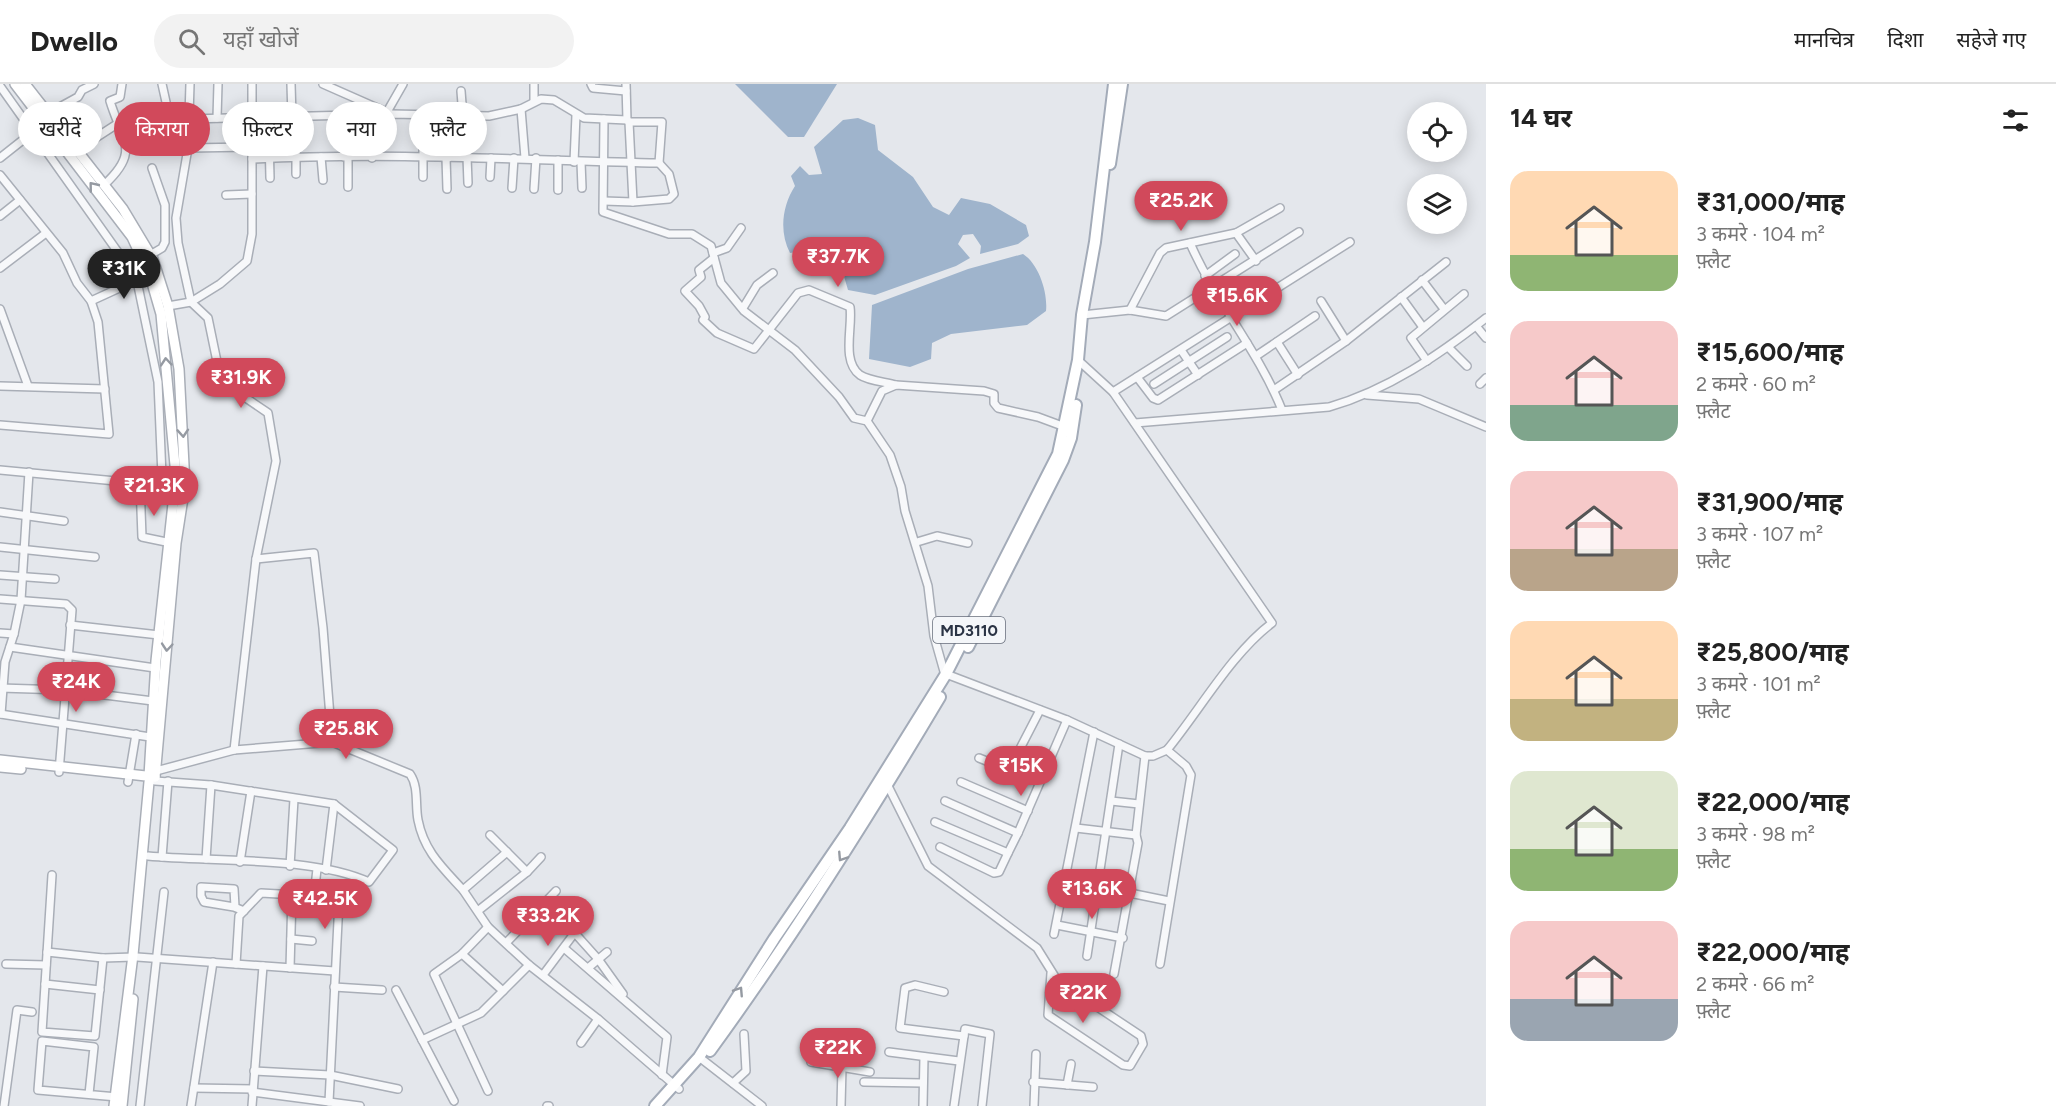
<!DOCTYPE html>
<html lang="hi">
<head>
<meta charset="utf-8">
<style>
  :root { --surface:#fff; --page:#f2f2f2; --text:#222; --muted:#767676; --line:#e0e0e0; --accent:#d1495b }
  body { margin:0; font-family:Figtree,"Noto Sans Devanagari",sans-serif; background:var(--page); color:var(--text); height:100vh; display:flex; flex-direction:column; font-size:22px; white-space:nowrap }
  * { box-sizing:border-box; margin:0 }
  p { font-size:20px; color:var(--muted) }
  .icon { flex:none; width:33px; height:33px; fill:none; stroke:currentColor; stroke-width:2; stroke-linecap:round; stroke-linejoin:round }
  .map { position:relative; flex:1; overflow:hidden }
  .details { display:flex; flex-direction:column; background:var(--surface); width:570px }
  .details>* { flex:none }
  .top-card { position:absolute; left:18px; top:18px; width:570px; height:54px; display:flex; gap:12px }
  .controls { position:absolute; left:1407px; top:18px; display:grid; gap:12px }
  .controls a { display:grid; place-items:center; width:60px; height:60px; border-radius:50%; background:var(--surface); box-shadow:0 3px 15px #0003; font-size:30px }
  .price { position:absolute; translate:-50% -51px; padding:0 14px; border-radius:21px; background:var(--accent); color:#fff; font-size:20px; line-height:39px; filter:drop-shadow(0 2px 3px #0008) }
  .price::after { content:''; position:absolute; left:50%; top:36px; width:18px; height:14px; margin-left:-9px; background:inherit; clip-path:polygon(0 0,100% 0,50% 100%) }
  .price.on { background:#222; color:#fff }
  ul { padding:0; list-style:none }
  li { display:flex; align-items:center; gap:18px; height:150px; padding:0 24px }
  li span { display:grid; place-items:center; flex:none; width:168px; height:120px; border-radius:18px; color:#555 }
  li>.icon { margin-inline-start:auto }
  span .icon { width:72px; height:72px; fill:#fffc; stroke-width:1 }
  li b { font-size:26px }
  h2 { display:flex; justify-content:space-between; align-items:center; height:72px; padding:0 24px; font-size:26px }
  .tag { padding:0 21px; border-radius:27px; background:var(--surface); box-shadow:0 3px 15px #0003; font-size:21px; line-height:54px }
  .tag.on { background:var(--accent); color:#fff }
  header { display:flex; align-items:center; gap:36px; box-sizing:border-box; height:84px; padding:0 30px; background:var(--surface); border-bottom:2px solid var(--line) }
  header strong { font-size:28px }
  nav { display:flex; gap:33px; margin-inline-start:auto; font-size:21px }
  .search { width:420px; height:54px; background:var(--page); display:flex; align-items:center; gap:15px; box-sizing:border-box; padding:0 21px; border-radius:33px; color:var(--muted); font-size:22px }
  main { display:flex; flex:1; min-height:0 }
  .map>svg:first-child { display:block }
</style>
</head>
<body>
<header>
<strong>Dwello</strong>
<div class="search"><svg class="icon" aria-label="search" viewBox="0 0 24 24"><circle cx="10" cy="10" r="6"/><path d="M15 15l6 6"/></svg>यहाँ खोजें</div>
<nav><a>मानचित्र</a><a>दिशा</a><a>सहेजे गए</a></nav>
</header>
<main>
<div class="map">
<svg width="1486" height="1022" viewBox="0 0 1486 1022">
  <rect width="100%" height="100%" fill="#e4e7ec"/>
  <g fill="#9fb4cc">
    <polygon points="735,0 837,0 804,53 788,53"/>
    <path d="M858 34 875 41 878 66 913 93 933 123 949 131 961 114 990 120 1026 141 1029 152 1018 160 980 170 981 162 973 150 963 151 958 160 970 174 956 182 875 211 848 206 841 182 814 165 790 169C779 148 782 122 795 102L791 92 800 82 809 91 822 90 814 63 843 36Z"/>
    <path d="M1023 170C1039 180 1048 209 1046 227L1027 241 951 250 932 259 931 275 910 283 869 275 872 221 968 185Z"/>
  </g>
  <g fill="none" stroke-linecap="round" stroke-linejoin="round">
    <defs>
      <g id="street">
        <polyline points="162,0 166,18 165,51"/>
        <polyline points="190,0 188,64 176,134 178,159 191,218 208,234 221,297 268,329 276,377 256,475 234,666"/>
        <polyline points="291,0 292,33"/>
        <polyline points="323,0 391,30"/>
        <polyline points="591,0 593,4 626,7"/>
        <polyline points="626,0 627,36"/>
        <polyline points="0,2 125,178 133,181 141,193"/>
        <polyline points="461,7 463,33"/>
        <polyline points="534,17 534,0"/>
        <polyline points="521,25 525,74"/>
        <polyline points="387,28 403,0"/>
        <polyline points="47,30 78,13 82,6 94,0"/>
        <polyline points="372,31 372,74"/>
        <polyline points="296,33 296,90"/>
        <polyline points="217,34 218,0"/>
        <polyline points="190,35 391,30 489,32 521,25 541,15 554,16 584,34 627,36 629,38 662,38 659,79"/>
        <polyline points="604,35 603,128 669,150 692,150 711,162 721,199 744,227 795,266 839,313 854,334 867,337 890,371 901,403 905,427 928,502 934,552 945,591"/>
        <polyline points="629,38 633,118"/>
        <polyline points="269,53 270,94"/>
        <polyline points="148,56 165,51 189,52"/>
        <polyline points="188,64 252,63"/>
        <polyline points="77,66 117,40"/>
        <polyline points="321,73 323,96"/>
        <polyline points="344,73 344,31"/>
        <polyline points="348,73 348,103"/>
        <polyline points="467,73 468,99"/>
        <polyline points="0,74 48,36"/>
        <polyline points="446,74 447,105"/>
        <polyline points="448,74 448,33"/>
        <path d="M252 75C387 68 524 76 659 79L669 90 674 110 669 115 633 118 604 117"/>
        <polyline points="558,76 558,106"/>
        <polyline points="574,78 576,31"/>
        <polyline points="581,78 582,104"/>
        <polyline points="0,91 63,169 77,199 91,217 98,238 109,350 0,341"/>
        <polyline points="423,93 423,32"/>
        <polyline points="490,93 491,74"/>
        <path d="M104 101C141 67 122 57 110 17L120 13 122 0"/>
        <polyline points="512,104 514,74"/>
        <polyline points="534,105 536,74"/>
        <polyline points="226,111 252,110"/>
        <polyline points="0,132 20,116"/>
        <polyline points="1236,149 1256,177"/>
        <path d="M1190 159C1215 217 1258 266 1282 326"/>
        <polyline points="713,169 727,164 741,144"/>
        <polyline points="150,171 162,164 165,158 165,121 152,84"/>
        <path d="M714 174 699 186 701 193 685 207 699 222 705 233 703 236 717 249 754 265 798 209 809 206 850 223C853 243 841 277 860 291 869 297 886 298 896 301"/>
        <polyline points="0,184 46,149"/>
        <polyline points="1205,192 1235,170"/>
        <polyline points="1422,196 1444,225"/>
        <polyline points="137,197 158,298 162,392 180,389"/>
        <polyline points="1401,213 1422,242"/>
        <polyline points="91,217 139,195"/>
        <polyline points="168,222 191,218 220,200 247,177 252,150 252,0"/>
        <polyline points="743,224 757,201 773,189"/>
        <polyline points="0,225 28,302"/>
        <polyline points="1130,226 1160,169 1166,164 1236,149 1280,124"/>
        <polyline points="1082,231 1130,226 1166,232 1299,148"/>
        <polyline points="1476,242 1486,254"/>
        <polyline points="1346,257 1446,178"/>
        <polyline points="1277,258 1298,291"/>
        <polyline points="1449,264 1467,282"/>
        <polyline points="1181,266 1198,291"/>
        <polyline points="1256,272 1315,232"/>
        <polyline points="1427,277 1411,254 1464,210"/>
        <polyline points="1137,293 1153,314 1158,316 1247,259"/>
        <polyline points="1154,300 1227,253"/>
        <polyline points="1480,300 1486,294"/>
        <polyline points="0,302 105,305"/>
        <polyline points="1274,306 1346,257 1321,217"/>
        <polyline points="1113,308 1350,158"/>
        <polyline points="1367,311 1419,315 1486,343"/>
        <polyline points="867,337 882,307 896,301 984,307 994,310 994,319 998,324 1038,333 1065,343"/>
        <path d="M1135 339 1329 323C1388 306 1439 271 1486 234"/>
        <polyline points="0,386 179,403"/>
        <polyline points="140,399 142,453 171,459"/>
        <polyline points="0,428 64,437"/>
        <polyline points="917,458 937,452 968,459"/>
        <polyline points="0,463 95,473"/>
        <polyline points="256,475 314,469 323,544 332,658"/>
        <polyline points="0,491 55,495"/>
        <polyline points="0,515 66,520 72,526 59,688"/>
        <polyline points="70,541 159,551"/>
        <polyline points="0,549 14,550"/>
        <polyline points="10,563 155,584"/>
        <path d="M946 590 1067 636 1145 672H1153L1167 666C1200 626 1231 570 1272 539L1113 308 1078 276"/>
        <polyline points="0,604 65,606 153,617"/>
        <polyline points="0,630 150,653"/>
        <polyline points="1,630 5,578 14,550 21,516 29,388"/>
        <polyline points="979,674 1009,686 1040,626"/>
        <path d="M156 687 234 666 332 658 410 690C419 703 415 721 418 736 424 767 442 783 463 806"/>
        <polyline points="128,698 136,650"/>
        <polyline points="961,698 1028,727"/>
        <polyline points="887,700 928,782 1037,864 1057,896 1141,952 1143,960 1130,982 1123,981 1048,931 1051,889"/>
        <polyline points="945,717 1018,749 1067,636"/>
        <polyline points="1111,717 1139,720"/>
        <polyline points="935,738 1008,769 1018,749"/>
        <polyline points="1076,744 1136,751"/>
        <polyline points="490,751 527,788"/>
        <polyline points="940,763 994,789 999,788 1008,769"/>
        <polyline points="507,768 463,806 488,843 529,881 598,935 679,1005"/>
        <path d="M148 772C211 778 313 772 369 798L393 766 334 720 211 701 155 697"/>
        <polyline points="162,773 168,697"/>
        <polyline points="206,775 211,701"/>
        <polyline points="240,778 251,707"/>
        <polyline points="290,782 294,715"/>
        <polyline points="326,786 334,720"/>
        <polyline points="52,791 42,948 95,952 103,874"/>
        <polyline points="1066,796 1169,817"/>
        <polyline points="314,812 317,785"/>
        <polyline points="546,817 598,875 623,910"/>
        <polyline points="235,823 234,805 201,803 201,812 204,818 234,823 244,827"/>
        <polyline points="479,826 527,788 541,773"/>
        <polyline points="1057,841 1123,854"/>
        <polyline points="488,843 462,870 434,890 488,1007"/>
        <polyline points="1054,850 1094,648"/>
        <polyline points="291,855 312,857"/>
        <polyline points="506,859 556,807"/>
        <polyline points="564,864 667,953 662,991"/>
        <polyline points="47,868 103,874 134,873"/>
        <polyline points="462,870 503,907"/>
        <polyline points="1087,872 1119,660"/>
        <polyline points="137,873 335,887"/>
        <polyline points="6,880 46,881"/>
        <polyline points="236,880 239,832 261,809 314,812 339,817 329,1018"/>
        <polyline points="1160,880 1191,691 1186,682 1167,666"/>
        <polyline points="290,884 292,811"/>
        <polyline points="588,884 607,868"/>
        <polyline points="1114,890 1138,759 1136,751 1145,672"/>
        <polyline points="543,891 573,851"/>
        <polyline points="45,900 100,906"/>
        <polyline points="334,903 382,906"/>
        <polyline points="396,906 454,1017"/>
        <polyline points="944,908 915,901 905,904 900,944 964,952"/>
        <polyline points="422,956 481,929 529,881"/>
        <polyline points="581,959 598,935"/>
        <polyline points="889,968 959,977"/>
        <polyline points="699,973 762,1022"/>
        <polyline points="811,978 870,988"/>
        <polyline points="254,987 330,991 398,1005"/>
        <polyline points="864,998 923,999"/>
        <polyline points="1033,998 1093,1003"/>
        <polyline points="733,999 746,987 744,950"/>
        <polyline points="1067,1001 1071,980"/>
        <polyline points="194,1004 253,1005"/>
        <polyline points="252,1008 360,1022"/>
        <polyline points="89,1010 94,963 42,957 38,1006 117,1013"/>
        <polyline points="4,1022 17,926 32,928"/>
        <polyline points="140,1022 164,808"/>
        <polyline points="191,1022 213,878"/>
        <polyline points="252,1022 263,882"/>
        <polyline points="547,1022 549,1022"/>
        <polyline points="841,1022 842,983"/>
        <polyline points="923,1022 924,973"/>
        <polyline points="954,1022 965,945 990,950 982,1022"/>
        <polyline points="1034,1022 1036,970"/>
      </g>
      <g id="secondary">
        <polyline points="15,0 132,153 150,192 161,230 176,392 156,577 149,692"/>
        <polyline points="25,0 123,125 153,175 168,222 179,285 185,401 176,459 155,693"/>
        <polyline points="0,676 155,693"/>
        <polyline points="0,683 21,685"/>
        <polyline points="114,1022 133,871 149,698"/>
        <polyline points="122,1022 133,915"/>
      </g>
      <g id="primary">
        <polyline points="1110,80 1122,0"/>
        <polyline points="968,563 1063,376 1071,354 1076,321"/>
        <path d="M710 967C793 853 868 734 940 613"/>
        <polyline points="655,1022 699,973 774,855 850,744 946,590 1058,370 1078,276 1082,231 1095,158 1114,0"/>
      </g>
    </defs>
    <use href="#street" stroke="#a9aeb7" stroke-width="10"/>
    <use href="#secondary" stroke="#a9aeb7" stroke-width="12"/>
    <use href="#primary" stroke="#a3abb8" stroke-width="14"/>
    <use href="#street" stroke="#f7f8fa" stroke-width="7"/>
    <use href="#secondary" stroke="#fff" stroke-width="9"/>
    <use href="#primary" stroke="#fff" stroke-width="10"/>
  </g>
  <defs><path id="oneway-chevron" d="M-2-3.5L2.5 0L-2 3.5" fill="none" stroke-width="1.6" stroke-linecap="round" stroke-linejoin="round" transform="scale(1.5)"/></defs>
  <g stroke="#959aa2">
    <use href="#oneway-chevron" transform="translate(93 102) rotate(-129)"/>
    <use href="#oneway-chevron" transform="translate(166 278) rotate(-95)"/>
    <use href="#oneway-chevron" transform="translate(183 349) rotate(86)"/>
    <use href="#oneway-chevron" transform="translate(167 563) rotate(95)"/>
    <use href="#oneway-chevron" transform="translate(842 773) rotate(123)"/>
    <use href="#oneway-chevron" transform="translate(739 907) rotate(-57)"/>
  </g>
  <g text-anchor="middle" stroke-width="4.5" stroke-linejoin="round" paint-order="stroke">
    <rect fill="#f4f6f9" stroke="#676e7b" stroke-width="1.5" x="933" y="533" width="72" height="26" rx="4.5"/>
    <g font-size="16" font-weight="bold" fill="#2b3445">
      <text x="969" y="552">MD3110</text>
    </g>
  </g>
</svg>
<div class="controls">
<a><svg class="icon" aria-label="locate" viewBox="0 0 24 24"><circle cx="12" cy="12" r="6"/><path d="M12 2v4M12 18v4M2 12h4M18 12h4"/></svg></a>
<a><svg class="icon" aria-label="layers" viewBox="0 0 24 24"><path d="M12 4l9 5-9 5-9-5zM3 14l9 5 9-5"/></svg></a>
</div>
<b class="price" style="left:1181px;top:148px">₹25.2K</b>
<b class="price" style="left:838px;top:204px">₹37.7K</b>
<b class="price on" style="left:124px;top:216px">₹31K</b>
<b class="price" style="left:1237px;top:243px">₹15.6K</b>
<b class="price" style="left:241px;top:325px">₹31.9K</b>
<b class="price" style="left:154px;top:433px">₹21.3K</b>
<b class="price" style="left:76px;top:629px">₹24K</b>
<b class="price" style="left:346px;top:676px">₹25.8K</b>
<b class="price" style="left:1021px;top:713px">₹15K</b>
<b class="price" style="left:1092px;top:836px">₹13.6K</b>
<b class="price" style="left:325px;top:846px">₹42.5K</b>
<b class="price" style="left:548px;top:863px">₹33.2K</b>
<b class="price" style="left:1083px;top:940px">₹22K</b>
<b class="price" style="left:838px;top:995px">₹22K</b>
<div class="top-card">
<a class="tag">खरीदें</a>
<a class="tag on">किराया</a>
<a class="tag">फ़िल्टर</a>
<a class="tag">नया</a>
<a class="tag">फ़्लैट</a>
</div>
</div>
<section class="details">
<h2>14 घर<svg class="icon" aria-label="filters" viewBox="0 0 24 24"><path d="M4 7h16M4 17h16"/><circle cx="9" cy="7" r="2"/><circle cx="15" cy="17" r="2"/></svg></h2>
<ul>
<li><span style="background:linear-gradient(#ffd9b3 70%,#8fb573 0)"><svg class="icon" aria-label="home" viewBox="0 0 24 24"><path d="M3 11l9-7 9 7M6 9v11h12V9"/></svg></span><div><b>₹31,000/माह</b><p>3 कमरे · 104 m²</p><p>फ़्लैट</p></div></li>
<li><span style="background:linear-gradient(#f6c9c9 70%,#7fa58c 0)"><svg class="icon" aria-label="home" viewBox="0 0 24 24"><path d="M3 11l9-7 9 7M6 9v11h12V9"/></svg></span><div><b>₹15,600/माह</b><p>2 कमरे · 60 m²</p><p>फ़्लैट</p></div></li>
<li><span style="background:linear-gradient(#f6c9c9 65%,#b9a48a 0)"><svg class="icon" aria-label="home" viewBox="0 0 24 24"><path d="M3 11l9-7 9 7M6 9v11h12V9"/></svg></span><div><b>₹31,900/माह</b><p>3 कमरे · 107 m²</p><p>फ़्लैट</p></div></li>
<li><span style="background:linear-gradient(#ffd9b3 65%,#c2b280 0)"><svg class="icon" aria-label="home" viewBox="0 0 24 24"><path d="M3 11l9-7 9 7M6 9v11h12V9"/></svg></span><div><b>₹25,800/माह</b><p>3 कमरे · 101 m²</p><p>फ़्लैट</p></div></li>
<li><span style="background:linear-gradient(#dfe7d0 65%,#8fb573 0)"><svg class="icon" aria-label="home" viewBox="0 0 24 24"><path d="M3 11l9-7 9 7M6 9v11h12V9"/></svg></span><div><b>₹22,000/माह</b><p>3 कमरे · 98 m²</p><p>फ़्लैट</p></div></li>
<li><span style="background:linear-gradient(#f6c9c9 65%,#9aa5b1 0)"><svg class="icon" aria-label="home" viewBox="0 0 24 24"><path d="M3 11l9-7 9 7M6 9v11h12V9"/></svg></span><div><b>₹22,000/माह</b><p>2 कमरे · 66 m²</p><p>फ़्लैट</p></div></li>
</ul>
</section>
</main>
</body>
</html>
